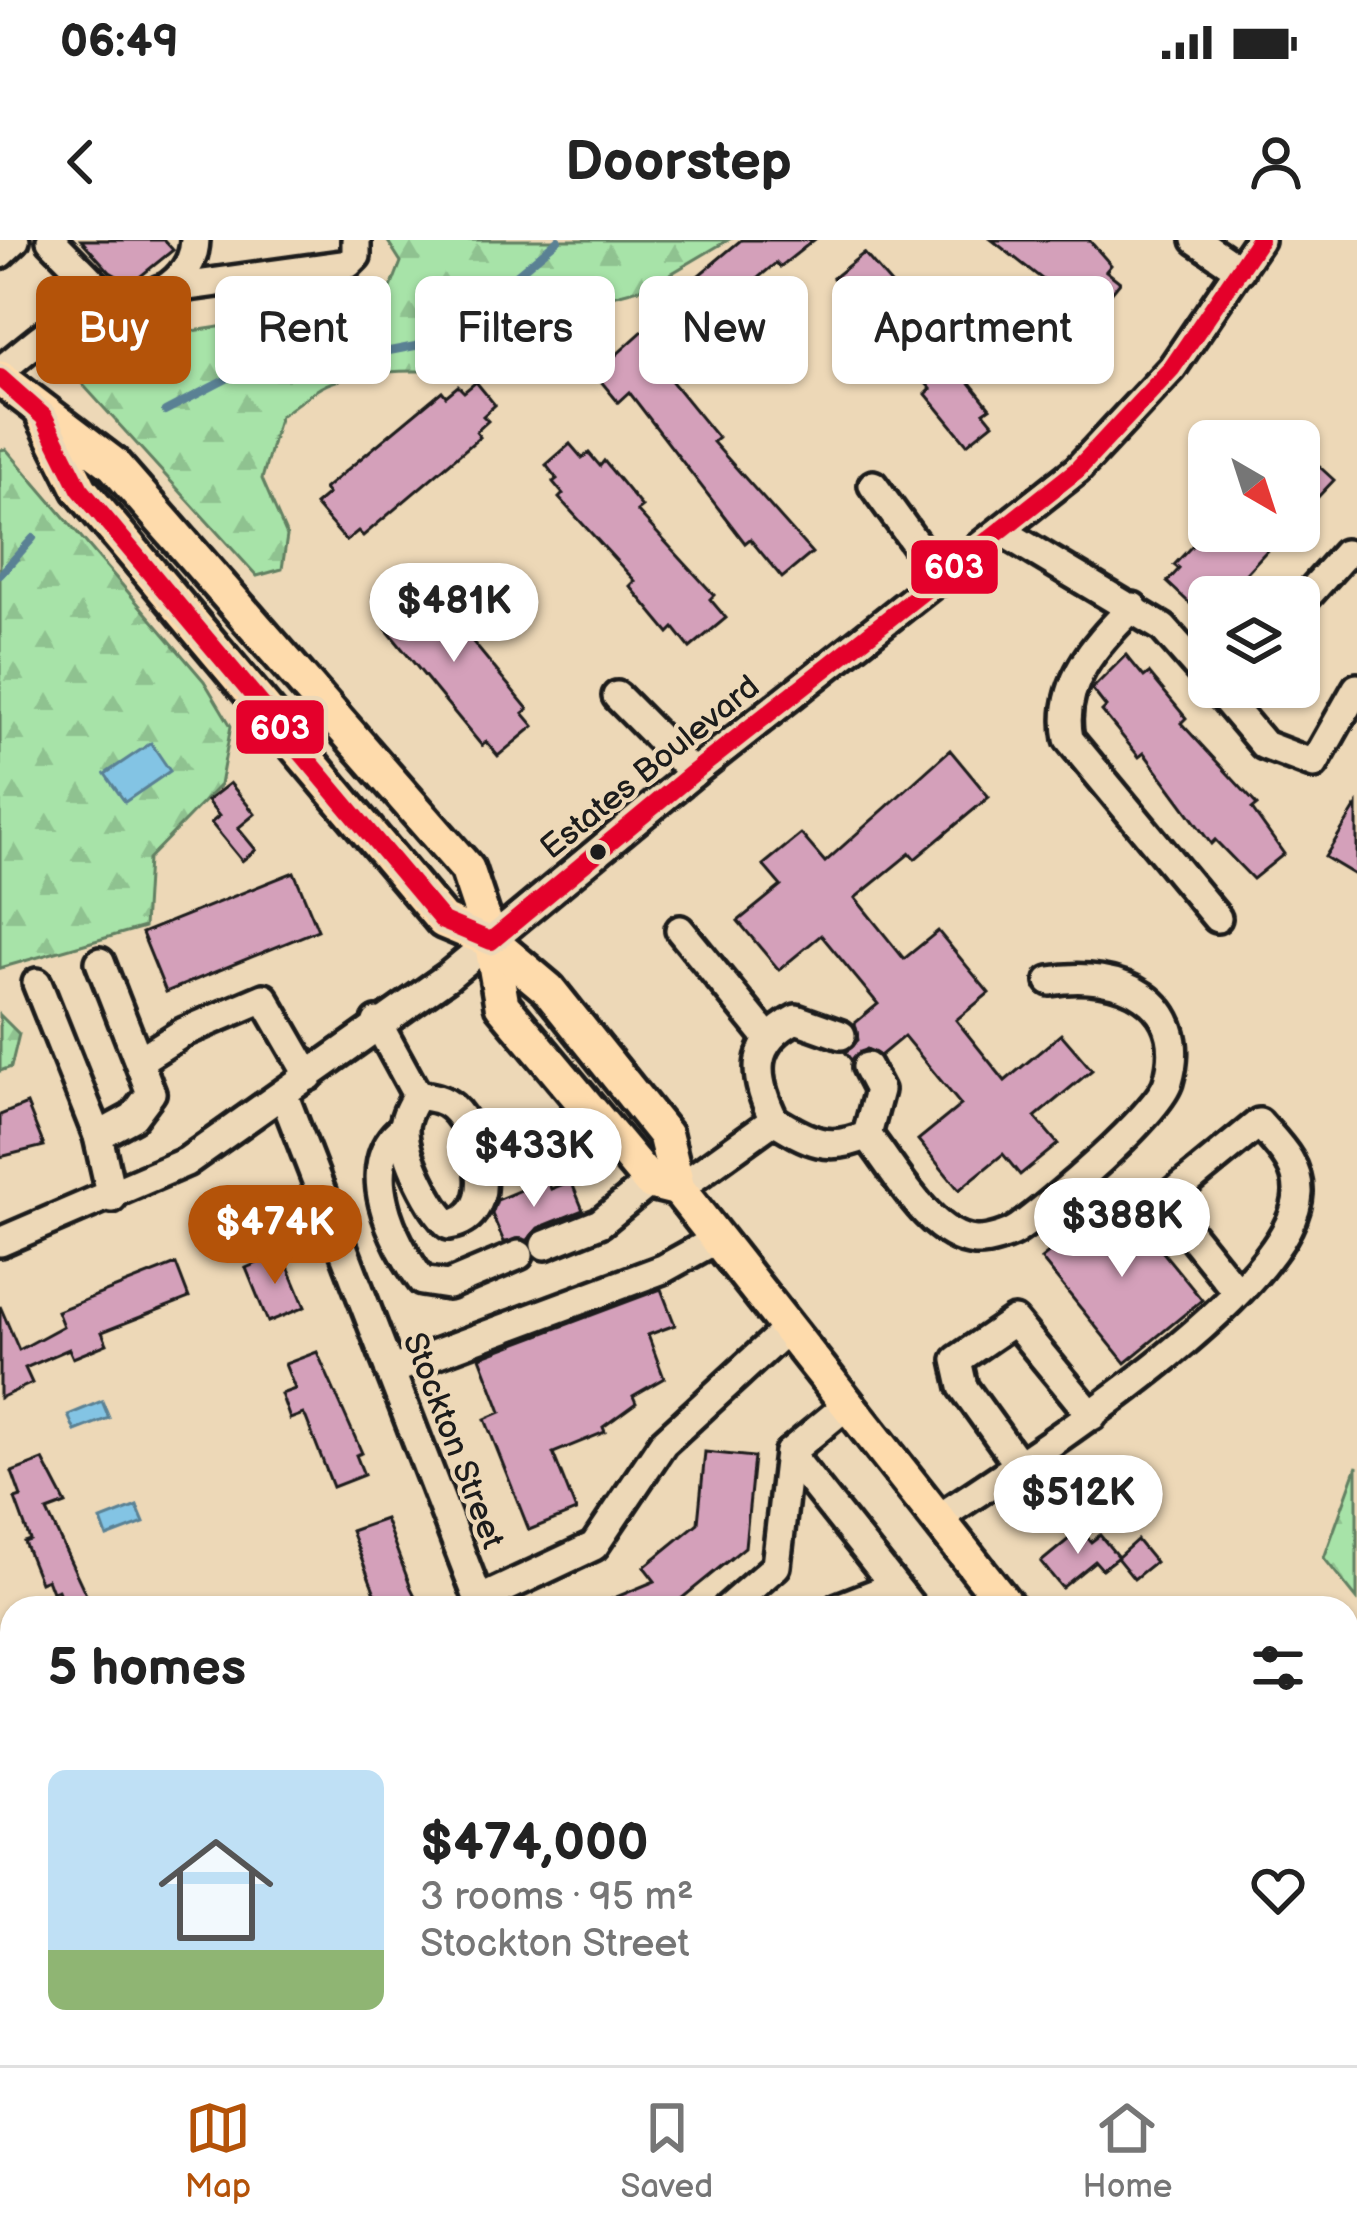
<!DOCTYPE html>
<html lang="en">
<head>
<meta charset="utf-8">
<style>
  :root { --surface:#fff; --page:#f6f6f6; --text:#222; --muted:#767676; --line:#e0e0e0; --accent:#b45309 }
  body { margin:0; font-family:"Balsamiq Sans",sans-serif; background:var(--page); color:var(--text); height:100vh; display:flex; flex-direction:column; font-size:45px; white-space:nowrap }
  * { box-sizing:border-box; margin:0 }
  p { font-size:39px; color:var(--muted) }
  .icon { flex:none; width:66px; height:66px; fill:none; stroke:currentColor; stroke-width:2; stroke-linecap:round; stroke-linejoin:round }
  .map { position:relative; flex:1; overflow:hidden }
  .sheet { position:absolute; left:0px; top:1356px; width:1359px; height:471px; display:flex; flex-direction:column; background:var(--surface); border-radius:36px 36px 0 0; box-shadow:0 3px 9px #0004 }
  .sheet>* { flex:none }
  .hud { position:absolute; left:36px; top:36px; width:1287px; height:108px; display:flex; gap:24px }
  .needle { width:78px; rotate:141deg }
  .tools { position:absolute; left:1188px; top:180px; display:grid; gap:24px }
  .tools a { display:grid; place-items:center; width:132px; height:132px; border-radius:18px; background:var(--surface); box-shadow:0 3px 9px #0004; font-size:60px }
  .price { position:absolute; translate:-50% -102px; padding:0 27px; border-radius:42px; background:#fff; color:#222; font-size:39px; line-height:78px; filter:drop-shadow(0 3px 6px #0008) }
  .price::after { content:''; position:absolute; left:50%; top:72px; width:36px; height:27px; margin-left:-18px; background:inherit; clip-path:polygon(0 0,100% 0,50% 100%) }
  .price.active { background:var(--accent); color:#fff }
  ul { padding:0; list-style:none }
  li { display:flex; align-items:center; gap:36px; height:300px; padding:0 48px }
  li+li { border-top:3px solid var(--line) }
  li span { display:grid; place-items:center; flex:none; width:336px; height:240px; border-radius:18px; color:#555 }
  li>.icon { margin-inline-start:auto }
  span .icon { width:144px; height:144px; fill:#fffc; stroke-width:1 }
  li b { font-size:51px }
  h2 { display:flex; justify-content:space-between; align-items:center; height:144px; padding:0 48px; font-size:51px }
  .chip { padding:0 42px; border-radius:18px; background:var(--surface); box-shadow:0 3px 9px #0004; font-size:42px; line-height:108px }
  .chip.active { background:var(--accent); color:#fff }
  .status { display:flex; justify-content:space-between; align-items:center; height:84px; padding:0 60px; background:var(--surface); direction:ltr }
  .status svg { height:33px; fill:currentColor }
  header { display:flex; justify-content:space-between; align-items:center; height:156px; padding:0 48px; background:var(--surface); font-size:54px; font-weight:600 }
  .tabs { display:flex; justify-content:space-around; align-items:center; height:168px; border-top:3px solid var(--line); background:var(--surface); font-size:33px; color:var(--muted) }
  .tabs a { display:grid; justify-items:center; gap:6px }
  .tabs .active { color:var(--accent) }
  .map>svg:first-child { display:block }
</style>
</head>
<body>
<div class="status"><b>06:49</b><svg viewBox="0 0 49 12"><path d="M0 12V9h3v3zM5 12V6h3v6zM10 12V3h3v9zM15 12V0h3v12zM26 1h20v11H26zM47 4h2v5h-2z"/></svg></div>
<header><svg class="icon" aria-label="back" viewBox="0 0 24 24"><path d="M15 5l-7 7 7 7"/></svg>Doorstep<svg class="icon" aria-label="person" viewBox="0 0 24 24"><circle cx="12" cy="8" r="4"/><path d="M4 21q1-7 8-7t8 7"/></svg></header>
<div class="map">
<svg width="1357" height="1825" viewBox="0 0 1357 1825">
  <defs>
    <pattern id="forest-firs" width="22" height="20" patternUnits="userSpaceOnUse" patternTransform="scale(3)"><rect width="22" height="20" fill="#a7e3a8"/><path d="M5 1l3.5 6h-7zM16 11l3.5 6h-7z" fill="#8fc290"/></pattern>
  </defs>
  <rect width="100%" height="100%" fill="#edd8b7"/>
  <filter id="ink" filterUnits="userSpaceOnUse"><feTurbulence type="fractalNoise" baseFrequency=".00833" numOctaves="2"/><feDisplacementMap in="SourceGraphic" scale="24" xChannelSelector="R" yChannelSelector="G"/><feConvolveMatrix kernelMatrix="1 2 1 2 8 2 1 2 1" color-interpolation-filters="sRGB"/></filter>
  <g filter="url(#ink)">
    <polygon fill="#a7e3a8" stroke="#628062" stroke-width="3" points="1050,1815 1151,1815 1148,1825 1048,1825"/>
    <g fill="url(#forest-firs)" stroke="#628062" stroke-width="3">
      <path d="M387 0H728L650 46 593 61 543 133C474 138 405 121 336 141 317 146 297 165 280 176L262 239 287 296 282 329 257 336 64 124 71 103C100 90 128 100 160 96 238 85 313 71 389 53L401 22Z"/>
      <polygon points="6,209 204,441 231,486 220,545 148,619 144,687 0,728 0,210"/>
      <polygon points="0,775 19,794 11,827 0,831"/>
      <polygon points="1357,1226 1357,1359 1324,1318"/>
    </g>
    <g fill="#83c4e4" stroke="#5a8194" stroke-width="3">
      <polygon points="151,503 170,531 125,562 105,534"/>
      <polygon points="102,1161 109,1178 75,1191 68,1175"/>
      <polygon points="137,1266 144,1283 107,1297 101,1280"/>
    </g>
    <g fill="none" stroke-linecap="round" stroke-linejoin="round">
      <g stroke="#5a8194" stroke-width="8">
        <polyline points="165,171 275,114 379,113 436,102 558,0"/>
        <polyline points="0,335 33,298"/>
      </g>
    </g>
    <g fill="#d4a0ba" stroke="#1c1c1c" stroke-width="3">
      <polygon points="81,0 164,0 173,10 131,44 110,32"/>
      <polygon points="741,0 814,0 780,27 776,23 680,102 684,107 660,127 718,198 713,202 812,313 782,338 750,299 745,303 629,152 618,162 595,134 655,80 651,75"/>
      <polygon points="992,0 1089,0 1111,25 1106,31 1120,42 1098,69 1068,53 1065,57"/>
      <polygon points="864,13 967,131 963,134 990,168 984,172 993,183 967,204 926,154 931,149 833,38"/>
      <polygon points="476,142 495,165 483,176 488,181 476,192 480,197 363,296 358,291 346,301 315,265 328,254 324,249 442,151 446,156 458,146 464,152"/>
      <polygon points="570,204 582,218 589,213 600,226 604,221 642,267 637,271 714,355 710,359 726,378 690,408 674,388 669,393 630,346 635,341 559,258 563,254 553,242 557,239 546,225"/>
      <polygon points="1299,208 1334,240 1299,277"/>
      <polygon points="1206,291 1285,291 1224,357 1209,357 1200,373 1167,342 1179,329 1174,325"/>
      <polygon points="399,335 410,349 416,344 425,355 431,351 528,469 523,473 534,486 498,516 486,502 482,506 386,389 390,386 380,374 384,370 373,357"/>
      <polygon points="1126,415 1144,437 1149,433 1186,478 1181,483 1257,565 1252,569 1284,614 1253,639 1215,600 1211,604 1144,513 1139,517 1102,471 1106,467 1092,449"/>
      <polygon points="950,510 989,557 915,619 910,613 855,658 904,719 938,691 989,753 956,780 1005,841 1061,794 1092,830 1035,877 1058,904 1020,935 1003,914 959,950 918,900 961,865 904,796 880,816 867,809 851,820 845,812 858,800 855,783 878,764 821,695 779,730 738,681 781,646 763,625 801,594 825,622"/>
      <polygon points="230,543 255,574 238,588 256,610 242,621 211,583 219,576 207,561"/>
      <polygon points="1357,565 1357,636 1325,617"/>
      <polygon points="294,632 318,690 166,752 142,693"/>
      <polygon points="27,864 44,906 0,917 0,875"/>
      <polygon points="547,939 551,949 571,941 583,970 538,988 528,1000 504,1002 492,974 497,960"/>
      <polygon points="1118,957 1202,1060 1125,1123 1041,1019"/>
      <polygon points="282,1012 305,1067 268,1082 246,1028"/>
      <polygon points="176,1024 189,1058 102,1092 107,1104 73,1118 69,1109 25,1128 32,1143 0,1158 0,1066 19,1110 63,1086 57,1071"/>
      <polygon points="661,1049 675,1085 648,1095 664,1138 633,1156 636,1163 603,1187 605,1192 553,1213 576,1271 529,1290 485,1179 501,1172 480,1117"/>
      <polygon points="317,1112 362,1213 356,1215 364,1235 333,1247 306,1178 303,1174 290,1179 281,1154 295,1149 285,1124"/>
      <polygon points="705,1212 754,1217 745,1307 670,1368 590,1368 655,1341 644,1327 698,1283"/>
      <polygon points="43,1220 66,1264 47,1271 90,1363 79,1368 65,1368 58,1350 52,1352 47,1339 40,1342 24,1302 30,1300 15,1259 21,1257 12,1232"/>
      <polygon points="385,1279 411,1348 421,1368 364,1368 378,1361 351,1291"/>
      <polygon points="1081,1289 1091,1302 1100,1295 1118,1317 1102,1329 1095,1321 1062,1348 1041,1322"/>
      <polygon points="1137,1300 1155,1322 1134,1339 1117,1318"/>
    </g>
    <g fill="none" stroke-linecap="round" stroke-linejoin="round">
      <defs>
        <g id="minor">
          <polyline points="51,0 119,69"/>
          <polyline points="1196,0 1240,30"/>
          <polyline points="0,14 15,0"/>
          <polyline points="160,50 348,24 356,16 356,0"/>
          <path d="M0 131C17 118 34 102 52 90 95 65 192 68 195 0"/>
          <polyline points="873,245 942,340"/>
          <polyline points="1003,292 1163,388 1209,440"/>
          <polyline points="1299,365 1345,314"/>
          <path d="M1133 367C1097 402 1058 444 1069 499L1217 678"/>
          <polyline points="1215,447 1264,505 1314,524 1357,448"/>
          <polyline points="617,456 693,533"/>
          <polyline points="680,690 768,798"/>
          <polyline points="37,743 98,896 112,958"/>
          <polyline points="377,782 417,855"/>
          <polyline points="140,820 184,792 264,758 309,836"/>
          <path d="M417 855C430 857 442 858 452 867 478 890 504 976 449 985 430 968 405 917 404 891 403 878 411 866 417 855Z"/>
          <polyline points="284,856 482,1368"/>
          <path d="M774 880C808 901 829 913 867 895L879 850 867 827"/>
          <path d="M403 888C355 924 393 1003 422 1041L448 1045 519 1015"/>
          <path d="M867 895C894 928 929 997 975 1001 987 1002 1010 995 1019 988 1049 967 1159 873 1168 842 1192 760 1117 729 1050 741"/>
          <polyline points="98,896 133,877 151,853 100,722"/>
          <path d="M678 949 774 880C753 837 749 803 796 779L841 795"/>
          <polyline points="0,1002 186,922 447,737 693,533 1077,230 1172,128 1259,0"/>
          <polyline points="545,1005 600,983 650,942"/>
          <polyline points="390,1131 663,1029 717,999"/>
          <polyline points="789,1213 912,1368"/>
          <polyline points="1019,1225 963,1147 957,1120 1014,1081 1092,1176"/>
          <path d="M936 1280C1018 1225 1294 1052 1298 953 1299 923 1277 904 1259 883L1164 961 1237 1052"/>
          <polyline points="479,1360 594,1306 663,1203 788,1088"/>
          <polyline points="728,1368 776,1326 789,1213 847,1165"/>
          <polyline points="838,1368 894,1346"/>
          <polyline points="0,1427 12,1458"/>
          <polyline points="1347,1667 1357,1659"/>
          <polyline points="149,1815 153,1825"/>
          <polyline points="655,1815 659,1825"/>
          <polyline points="322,1825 348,1815"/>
          <polyline points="871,1825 906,1815"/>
          <polyline points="1299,1825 1312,1815"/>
        </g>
        <g id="major">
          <polyline points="0,138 113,224 467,629 491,701 502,765 650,942 678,949"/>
          <polyline points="44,177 80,249 443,681 491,701 548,749 665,895 678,949 1008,1368"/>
          <polyline points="1347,1787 1357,1800"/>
        </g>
      </defs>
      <use href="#minor" stroke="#1c1c1c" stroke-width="36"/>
      <use href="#major" stroke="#1c1c1c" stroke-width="42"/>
      <use href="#minor" stroke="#edd8b7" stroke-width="27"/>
      <use href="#major" stroke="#fedbac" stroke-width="33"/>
      <defs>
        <polyline id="bus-1" points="0,138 44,177 80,249 443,681 491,701 693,533 1077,230 1172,128 1259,0"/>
      </defs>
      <use href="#bus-1" stroke="#edd8b7" stroke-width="27"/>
      <use href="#bus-1" stroke="#e4002b" stroke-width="18"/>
    </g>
  </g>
  <circle fill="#1c1c1c" stroke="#edd8b7" stroke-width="4.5" cx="598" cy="612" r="10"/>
  <g text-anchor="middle" stroke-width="9" stroke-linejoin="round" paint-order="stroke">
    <g font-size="33" fill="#1c1c1c" stroke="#edd8b7">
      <text transform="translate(649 526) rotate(-39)" y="12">Estates Boulevard</text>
      <text transform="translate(455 1200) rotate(69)" y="12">Stockton Street</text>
    </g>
  </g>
  <g stroke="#edd8b7" stroke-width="4.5">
    <rect x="909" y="298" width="91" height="58" rx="12" fill="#e4002b"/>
    <rect x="234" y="458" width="92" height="58" rx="12" fill="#e4002b"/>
  </g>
  <g font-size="33" text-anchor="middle" font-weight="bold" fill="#fff">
    <text x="954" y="338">603</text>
    <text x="280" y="499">603</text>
  </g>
</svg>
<div class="tools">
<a><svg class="needle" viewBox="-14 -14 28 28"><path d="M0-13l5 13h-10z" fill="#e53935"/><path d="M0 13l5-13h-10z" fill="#767676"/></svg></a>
<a><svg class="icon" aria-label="layers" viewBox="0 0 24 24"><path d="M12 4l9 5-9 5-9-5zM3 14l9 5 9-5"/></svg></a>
</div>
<b class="price" style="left:454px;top:425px">$481K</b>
<b class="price" style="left:534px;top:970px">$433K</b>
<b class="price" style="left:1122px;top:1040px">$388K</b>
<b class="price active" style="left:275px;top:1047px">$474K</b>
<b class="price" style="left:1078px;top:1317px">$512K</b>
<div class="hud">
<a class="chip active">Buy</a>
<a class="chip">Rent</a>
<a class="chip">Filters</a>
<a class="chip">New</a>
<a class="chip">Apartment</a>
</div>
<section class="sheet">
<h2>5 homes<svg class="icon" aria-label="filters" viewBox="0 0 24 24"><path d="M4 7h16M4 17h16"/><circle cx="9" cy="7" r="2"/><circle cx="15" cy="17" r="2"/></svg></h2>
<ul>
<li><span style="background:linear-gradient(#bfe0f5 75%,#8fb573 0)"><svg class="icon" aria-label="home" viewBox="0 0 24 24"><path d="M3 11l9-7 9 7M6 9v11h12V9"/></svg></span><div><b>$474,000</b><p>3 rooms · 95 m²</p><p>Stockton Street</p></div><svg class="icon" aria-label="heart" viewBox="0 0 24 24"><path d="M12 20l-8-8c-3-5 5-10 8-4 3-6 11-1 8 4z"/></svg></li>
</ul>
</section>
</div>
<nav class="tabs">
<a class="active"><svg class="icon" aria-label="map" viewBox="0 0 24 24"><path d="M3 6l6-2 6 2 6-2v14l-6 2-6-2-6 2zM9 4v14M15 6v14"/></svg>Map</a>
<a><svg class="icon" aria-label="saved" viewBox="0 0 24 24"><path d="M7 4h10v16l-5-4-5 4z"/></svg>Saved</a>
<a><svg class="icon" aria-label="home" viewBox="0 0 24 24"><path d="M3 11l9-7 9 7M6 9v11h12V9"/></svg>Home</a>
</nav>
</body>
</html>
